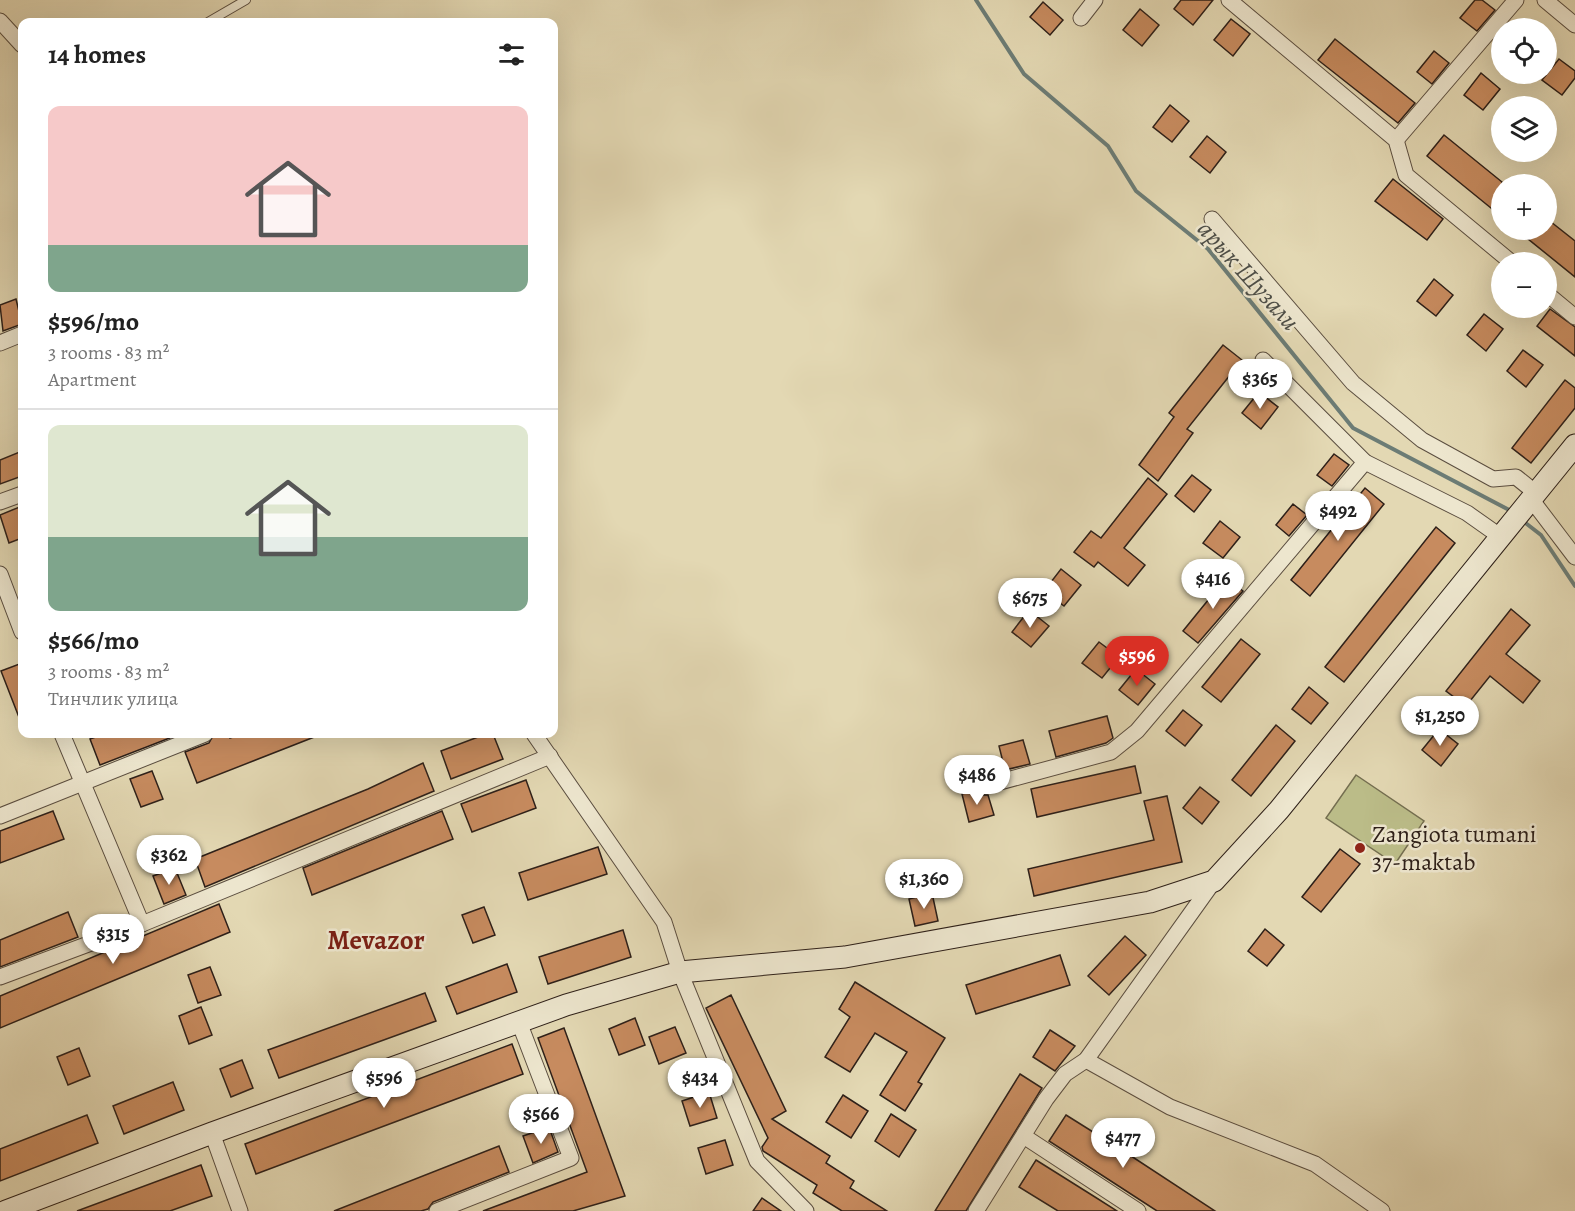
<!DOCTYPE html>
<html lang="en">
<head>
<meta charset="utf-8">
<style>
  :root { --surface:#fff; --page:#f6f6f6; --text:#222; --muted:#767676; --line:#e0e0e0; --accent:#d93025 }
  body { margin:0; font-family:Alegreya,serif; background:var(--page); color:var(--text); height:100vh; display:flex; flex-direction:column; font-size:22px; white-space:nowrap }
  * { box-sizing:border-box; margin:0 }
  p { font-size:20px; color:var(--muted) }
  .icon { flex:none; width:33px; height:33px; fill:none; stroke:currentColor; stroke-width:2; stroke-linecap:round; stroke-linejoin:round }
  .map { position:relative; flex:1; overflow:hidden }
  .panel { position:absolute; left:18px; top:18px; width:540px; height:720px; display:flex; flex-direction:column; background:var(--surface); border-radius:12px; box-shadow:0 6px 24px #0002 }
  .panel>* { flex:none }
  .buttons { position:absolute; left:1491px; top:18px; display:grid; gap:12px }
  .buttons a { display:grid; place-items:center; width:66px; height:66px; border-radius:50%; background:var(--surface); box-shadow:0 6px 24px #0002; font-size:30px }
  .price { position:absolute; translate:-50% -51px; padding:0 14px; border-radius:21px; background:#fff; color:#222; font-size:20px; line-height:39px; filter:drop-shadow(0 2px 3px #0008) }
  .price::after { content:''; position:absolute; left:50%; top:36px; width:18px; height:14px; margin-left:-9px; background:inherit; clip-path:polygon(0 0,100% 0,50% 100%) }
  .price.on { background:var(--accent); color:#fff }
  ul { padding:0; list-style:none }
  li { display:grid; align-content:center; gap:12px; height:318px; padding:0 30px }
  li+li { border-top:2px solid var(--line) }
  li span { display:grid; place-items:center; height:186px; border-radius:12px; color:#555 }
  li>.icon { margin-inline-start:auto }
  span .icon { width:108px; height:108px; fill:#fffc; stroke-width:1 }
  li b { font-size:26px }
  h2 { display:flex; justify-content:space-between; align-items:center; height:72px; padding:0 30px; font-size:26px }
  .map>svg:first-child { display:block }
</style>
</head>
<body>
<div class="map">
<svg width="1575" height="1211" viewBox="0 0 1575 1211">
  <rect width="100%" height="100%" fill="#e3d8b3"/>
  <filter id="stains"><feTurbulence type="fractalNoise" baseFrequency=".00333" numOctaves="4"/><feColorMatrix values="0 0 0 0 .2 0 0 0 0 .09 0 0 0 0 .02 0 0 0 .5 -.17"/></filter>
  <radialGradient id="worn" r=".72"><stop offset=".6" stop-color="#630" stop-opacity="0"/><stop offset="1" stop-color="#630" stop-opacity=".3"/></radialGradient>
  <polygon fill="#bbbc88" stroke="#746e50" stroke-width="1.5" points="1356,775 1424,821 1395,864 1326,818"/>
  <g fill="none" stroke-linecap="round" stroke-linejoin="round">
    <g stroke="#6c7c75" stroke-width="4">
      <polyline points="976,0 1024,74 1108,146 1136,191 1208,249 1353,428 1513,512"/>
      <polyline points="1523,521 1541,535 1575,586"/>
    </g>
  </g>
  <g fill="#c78b5f" stroke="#2e2019" stroke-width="1.5">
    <polygon points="1181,0 1213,0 1193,25 1174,9"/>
    <polygon points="1475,0 1482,0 1495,10 1477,31 1460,18"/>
    <polygon points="1043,2 1063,20 1050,35 1030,17"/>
    <polygon points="1140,9 1159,25 1142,46 1123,30"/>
    <polygon points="1231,19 1250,34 1233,56 1214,40"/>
    <polygon points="1335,39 1415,103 1398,123 1318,60"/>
    <polygon points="1434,51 1449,63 1432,84 1417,72"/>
    <polygon points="1559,59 1575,71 1575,78 1562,95 1542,80"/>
    <polygon points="1481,73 1500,89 1483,110 1464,95"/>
    <polygon points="1170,105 1189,121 1172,142 1153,127"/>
    <polygon points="1444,135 1502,182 1502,217 1427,156"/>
    <polygon points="1207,136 1226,152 1210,173 1190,157"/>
    <polygon points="1393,179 1443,219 1427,240 1375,201"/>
    <polygon points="1546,218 1575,241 1575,277 1517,230 1546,230"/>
    <polygon points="1434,279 1453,295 1436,316 1417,301"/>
    <polygon points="16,299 22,324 3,331 0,305"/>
    <polygon points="1550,309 1575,327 1575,356 1537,326"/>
    <polygon points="1484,314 1503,329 1486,351 1467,335"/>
    <polygon points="1223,345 1242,360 1187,429 1193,433 1158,481 1139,465 1174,417 1169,413"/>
    <polygon points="1523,350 1543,365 1526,387 1507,371"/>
    <polygon points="1565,380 1575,388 1575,408 1531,463 1512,448"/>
    <polygon points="1259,392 1278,407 1261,429 1242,413"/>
    <polygon points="22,451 22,476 0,484 0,460"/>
    <polygon points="1334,454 1349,465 1332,486 1317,475"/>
    <polygon points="1192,475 1211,490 1194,512 1175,496"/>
    <polygon points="1148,478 1167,494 1124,548 1145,565 1128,586 1098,562 1094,567 1074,552 1091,531 1101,538"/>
    <polygon points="1365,488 1384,504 1310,596 1291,580"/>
    <polygon points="1293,504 1307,515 1289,536 1276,525"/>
    <polygon points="22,506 22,538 9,543 0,515"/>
    <polygon points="1220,521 1240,537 1223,558 1203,543"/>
    <polygon points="1436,527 1455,543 1344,682 1325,667"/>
    <polygon points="1061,569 1081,585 1064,606 1044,591"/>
    <polygon points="1226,578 1243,591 1198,643 1183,631"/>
    <polygon points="1511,609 1530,625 1506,654 1540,681 1523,703 1490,676 1466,706 1446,691"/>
    <polygon points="1029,610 1049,626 1031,647 1012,632"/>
    <polygon points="1241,639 1260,654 1221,702 1202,687"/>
    <polygon points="1099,642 1119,657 1102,678 1082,663"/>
    <polygon points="22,663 22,725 1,671"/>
    <polygon points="1136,669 1155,684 1138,705 1119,690"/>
    <polygon points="1309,687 1328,703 1311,724 1292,709"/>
    <polygon points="1183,710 1202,725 1185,746 1166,731"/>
    <polygon points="1107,716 1113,738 1106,743 1056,757 1049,731"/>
    <polygon points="1276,725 1295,741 1251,796 1232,780"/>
    <polygon points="1439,729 1458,744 1441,766 1422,750"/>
    <polygon points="104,734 180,734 100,765 90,739"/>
    <polygon points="214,734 229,734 230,738 242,734 322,734 197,783 185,752 209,743"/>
    <polygon points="486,734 493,734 503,759 451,779 441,751"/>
    <polygon points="1023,740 1030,764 1005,770 999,746"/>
    <polygon points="423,763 434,791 205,887 195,859 368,789"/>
    <polygon points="1135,766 1141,793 1037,817 1031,789"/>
    <polygon points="152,771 163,799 141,807 130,779"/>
    <polygon points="526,780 536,808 472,832 461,804"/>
    <polygon points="1200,787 1219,802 1202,824 1183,808"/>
    <polygon points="976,790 982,795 988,795 994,815 969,822 962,794"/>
    <polygon points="1167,796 1182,862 1034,896 1028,869 1154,840 1144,801"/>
    <polygon points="53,811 64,839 0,863 0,831"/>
    <polygon points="442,811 453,839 312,895 303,868"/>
    <polygon points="598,847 607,874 528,900 519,873"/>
    <polygon points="1340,849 1360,864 1321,912 1302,897"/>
    <polygon points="175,868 186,895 164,904 153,876"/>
    <polygon points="932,893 938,921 915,926 909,899"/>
    <polygon points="219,904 230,932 0,1028 0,996"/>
    <polygon points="484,907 495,935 473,943 462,915"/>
    <polygon points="68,912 78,937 0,967 0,940"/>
    <polygon points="1265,929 1284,945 1267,966 1248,951"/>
    <polygon points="623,930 631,957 548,984 539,957"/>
    <polygon points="1125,936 1146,955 1109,995 1088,976"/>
    <polygon points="1060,955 1070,985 976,1014 966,985"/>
    <polygon points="507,964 517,992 457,1014 446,987"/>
    <polygon points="210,967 221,995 198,1003 188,975"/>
    <polygon points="855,982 945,1038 918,1082 922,1084 905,1111 880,1095 907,1052 875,1033 850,1072 825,1057 850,1017 839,1009"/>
    <polygon points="425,993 436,1021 279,1078 268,1050"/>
    <polygon points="731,995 786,1111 772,1119 830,1156 826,1163 854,1181 850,1188 887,1211 842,1211 813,1193 817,1185 763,1151 762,1147 768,1138 706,1008"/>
    <polygon points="201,1007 212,1035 189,1044 179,1016"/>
    <polygon points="635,1018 645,1045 619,1055 609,1029"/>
    <polygon points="675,1027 686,1053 659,1064 649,1037"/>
    <polygon points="564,1028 625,1196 573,1211 483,1211 587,1172 538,1038"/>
    <polygon points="1050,1030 1075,1046 1055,1071 1033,1057"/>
    <polygon points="512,1044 523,1074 256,1174 245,1144"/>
    <polygon points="79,1048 90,1076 68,1085 57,1057"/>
    <polygon points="242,1060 253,1088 231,1097 220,1069"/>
    <polygon points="1020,1074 1042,1088 966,1211 935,1211"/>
    <polygon points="173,1082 184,1110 124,1134 113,1106"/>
    <polygon points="709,1092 717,1118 690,1126 682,1101"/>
    <polygon points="843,1095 868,1111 851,1138 826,1122"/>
    <polygon points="891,1114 916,1130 899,1157 875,1141"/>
    <polygon points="87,1115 98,1143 0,1181 0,1149"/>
    <polygon points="1066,1115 1125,1152 1215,1211 1157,1211 1117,1185 1049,1141"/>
    <polygon points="549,1127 558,1152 533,1163 523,1136"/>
    <polygon points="725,1140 733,1165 706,1174 698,1148"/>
    <polygon points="499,1146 509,1172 433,1202 428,1209 421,1211 334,1211"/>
    <polygon points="1036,1160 1095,1197 1117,1211 1058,1211 1019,1187"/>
    <polygon points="201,1165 212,1196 170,1211 77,1211"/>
    <polygon points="762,1198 781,1211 753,1211"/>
  </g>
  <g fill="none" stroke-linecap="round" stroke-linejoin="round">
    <defs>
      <polyline id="service" points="208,22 246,0"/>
      <g id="minor">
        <polyline points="1229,0 1396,140 1406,175 1511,262"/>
        <polyline points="1545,0 1575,25"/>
        <polyline points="1081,18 1095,0"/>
        <polyline points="0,21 22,45"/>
        <polyline points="1396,140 1516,0"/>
        <polyline points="1212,219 1353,383 1422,440 1493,479 1516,477 1536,493"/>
        <polyline points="1546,293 1575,317"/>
        <polyline points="0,343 22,334"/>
        <polyline points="1263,360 1365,462 1467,513 1501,537"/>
        <polyline points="1531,499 1575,557"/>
        <polyline points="0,502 22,494"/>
        <polyline points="0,574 22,632"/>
        <polyline points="62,734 142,924"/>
        <polyline points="534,734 664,922 680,972 757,1161 806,1211"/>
        <polyline points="985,786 1111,752 1137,731 1365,462"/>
        <polyline points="0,816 205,734"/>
        <polyline points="0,977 142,924 550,756"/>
        <polyline points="1086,1060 1170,1107 1315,1164 1382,1211"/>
        <polyline points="212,1133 240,1211"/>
        <polyline points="1025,1137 1138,1211"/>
        <polyline points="437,1211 571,1158 519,1022"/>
        <polyline points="976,1211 1046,1099 1065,1074 1086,1060 1214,881"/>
      </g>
      <polyline id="secondary" points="6,1211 212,1133 566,1005 680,972 845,957 1150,902 1214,881 1279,810 1575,445"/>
    </defs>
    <use href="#service" stroke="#5b4e40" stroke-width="10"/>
    <use href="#minor" stroke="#5b4e40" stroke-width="17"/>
    <use href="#secondary" stroke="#2e2019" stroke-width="23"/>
    <use href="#service" stroke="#ede6ce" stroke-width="8"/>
    <use href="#minor" stroke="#ede6ce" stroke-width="15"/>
    <use href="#secondary" stroke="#ede6ce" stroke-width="21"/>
  </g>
  <circle fill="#8f2418" stroke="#ede6ce" stroke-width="2" cx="1360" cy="848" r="6"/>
  <g text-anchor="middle" stroke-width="5" stroke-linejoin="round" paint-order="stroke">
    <g font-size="24" fill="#2e2019" stroke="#ede6ce" text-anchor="start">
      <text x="1372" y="842">Zangiota tumani<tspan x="1372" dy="28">37-maktab</tspan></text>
    </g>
    <g font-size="26" font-style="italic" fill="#4d4e47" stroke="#ede6ce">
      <text transform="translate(1249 275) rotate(48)" y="9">арык Шузали</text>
    </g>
    <g font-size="27" font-weight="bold" fill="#7a1f14" stroke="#ede6ce">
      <text x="376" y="949">Mevazor</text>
    </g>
  </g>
  <rect width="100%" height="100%" filter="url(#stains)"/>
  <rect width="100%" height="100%" fill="url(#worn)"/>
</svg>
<div class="buttons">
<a><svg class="icon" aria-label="locate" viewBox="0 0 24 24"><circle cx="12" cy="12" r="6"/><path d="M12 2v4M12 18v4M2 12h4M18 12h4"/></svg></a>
<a><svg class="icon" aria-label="layers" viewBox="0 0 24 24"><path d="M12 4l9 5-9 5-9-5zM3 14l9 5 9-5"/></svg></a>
<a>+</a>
<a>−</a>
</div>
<b class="price" style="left:1260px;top:410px">$365</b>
<b class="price" style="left:1338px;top:542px">$492</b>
<b class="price" style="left:1213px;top:610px">$416</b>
<b class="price" style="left:1030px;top:629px">$675</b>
<b class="price on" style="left:1137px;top:687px">$596</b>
<b class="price" style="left:1440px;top:747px">$1,250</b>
<b class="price" style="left:977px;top:806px">$486</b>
<b class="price" style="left:169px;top:886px">$362</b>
<b class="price" style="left:924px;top:910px">$1,360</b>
<b class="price" style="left:113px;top:965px">$315</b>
<b class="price" style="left:384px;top:1109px">$596</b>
<b class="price" style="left:700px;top:1109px">$434</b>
<b class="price" style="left:541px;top:1145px">$566</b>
<b class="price" style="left:1123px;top:1169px">$477</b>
<section class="panel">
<h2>14 homes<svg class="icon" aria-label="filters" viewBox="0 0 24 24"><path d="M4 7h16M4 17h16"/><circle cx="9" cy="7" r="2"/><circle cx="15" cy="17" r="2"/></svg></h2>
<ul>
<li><span style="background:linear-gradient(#f6c9c9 75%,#7fa58c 0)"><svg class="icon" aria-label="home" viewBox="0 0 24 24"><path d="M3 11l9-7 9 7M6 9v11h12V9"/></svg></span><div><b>$596/mo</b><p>3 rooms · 83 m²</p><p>Apartment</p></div></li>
<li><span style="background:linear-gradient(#dfe7d0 60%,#7fa58c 0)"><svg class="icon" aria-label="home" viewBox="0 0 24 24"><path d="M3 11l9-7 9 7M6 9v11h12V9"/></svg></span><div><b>$566/mo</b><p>3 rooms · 83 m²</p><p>Тинчлик улица</p></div></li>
</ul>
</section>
</div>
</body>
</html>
